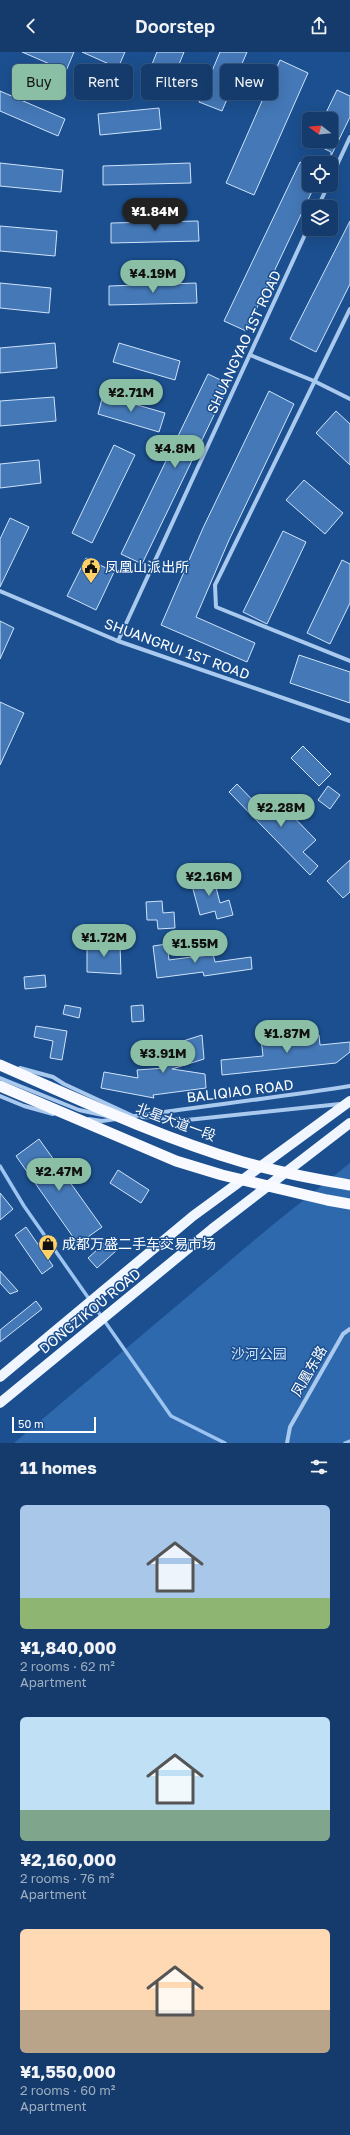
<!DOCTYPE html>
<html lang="en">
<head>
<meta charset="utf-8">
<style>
  :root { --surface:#143b6b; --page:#214673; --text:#f1f3f6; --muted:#9dadc1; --line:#33557e; --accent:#8abfa5 }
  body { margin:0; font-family:"Golos Text","Noto Sans SC",sans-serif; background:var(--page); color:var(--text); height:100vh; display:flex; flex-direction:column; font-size:15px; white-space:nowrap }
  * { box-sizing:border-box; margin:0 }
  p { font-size:13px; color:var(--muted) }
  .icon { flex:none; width:22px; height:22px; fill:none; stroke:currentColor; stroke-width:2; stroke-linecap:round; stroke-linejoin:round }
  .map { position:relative; height:1391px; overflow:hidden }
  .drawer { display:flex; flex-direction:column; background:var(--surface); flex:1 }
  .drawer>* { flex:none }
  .top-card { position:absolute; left:12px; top:12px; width:326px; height:36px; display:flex; gap:8px }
  .needle { width:26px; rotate:286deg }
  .tools { position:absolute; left:302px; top:60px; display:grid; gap:8px }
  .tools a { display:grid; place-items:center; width:36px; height:36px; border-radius:6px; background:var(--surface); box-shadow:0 4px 16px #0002,0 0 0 1px var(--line); font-size:20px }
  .scale { position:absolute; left:12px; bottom:10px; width:84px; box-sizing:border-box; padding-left:4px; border:2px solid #fff; border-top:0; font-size:11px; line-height:14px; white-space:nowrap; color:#fff; -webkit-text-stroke:3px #1b4f8f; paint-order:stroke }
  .price { position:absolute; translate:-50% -34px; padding:0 9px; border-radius:14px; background:var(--accent); color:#111; font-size:13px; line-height:26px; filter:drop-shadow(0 1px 2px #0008) }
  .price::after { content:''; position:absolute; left:50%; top:24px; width:12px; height:9px; margin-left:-6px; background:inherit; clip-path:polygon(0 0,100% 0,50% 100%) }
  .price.current { background:#222; color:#fff }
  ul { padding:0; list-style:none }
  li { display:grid; align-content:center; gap:8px; height:212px; padding:0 20px }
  li span { display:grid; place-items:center; height:124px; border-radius:6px; color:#555 }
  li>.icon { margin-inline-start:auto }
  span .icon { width:72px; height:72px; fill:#fffc; stroke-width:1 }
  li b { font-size:17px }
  h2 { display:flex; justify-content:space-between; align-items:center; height:48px; padding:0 20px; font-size:17px }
  .pill { padding:0 14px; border-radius:6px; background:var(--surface); box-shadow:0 4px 16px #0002,0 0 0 1px var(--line); font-size:14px; line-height:36px }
  .pill.current { background:var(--accent); color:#111 }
  header { display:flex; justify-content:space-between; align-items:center; height:52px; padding:0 20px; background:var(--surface); font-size:18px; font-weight:600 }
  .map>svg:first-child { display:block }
</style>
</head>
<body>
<header><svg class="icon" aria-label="back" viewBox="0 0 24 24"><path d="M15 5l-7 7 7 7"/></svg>Doorstep<svg class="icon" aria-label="share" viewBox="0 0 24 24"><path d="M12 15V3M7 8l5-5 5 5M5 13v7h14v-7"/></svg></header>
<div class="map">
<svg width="350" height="1391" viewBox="0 0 350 1391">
  <rect width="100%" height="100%" fill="#1b4f8f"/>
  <polygon fill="#2e69ad" points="350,1111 350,1391 14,1391 270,1175"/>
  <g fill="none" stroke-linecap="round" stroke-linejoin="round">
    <g stroke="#9cc4f0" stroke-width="3.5">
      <polyline points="0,1114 24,1154 171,1364 225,1391"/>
      <polyline points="345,1391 350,1389"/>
    </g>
  </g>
  <g fill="#4478b7" stroke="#cfe3fa">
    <polygon points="22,0 74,0 66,19"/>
    <polygon points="82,0 125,0 118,16"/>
    <polygon points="157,0 184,0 169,37 146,27"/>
    <polygon points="220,0 247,0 222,59 199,50"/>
    <polygon points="280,8 308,21 254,143 226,131"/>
    <polygon points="337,38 350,44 350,65 331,104 331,100 309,89 331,89 331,67 323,67"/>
    <polygon points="0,39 65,67 58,84 0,59"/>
    <polygon points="159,56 161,77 100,83 98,62"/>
    <polygon points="300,110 309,114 309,133 315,133 246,279 224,269"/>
    <polygon points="0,111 63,118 61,140 0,134"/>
    <polygon points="190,111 191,131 103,133 103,114"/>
    <polygon points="198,169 199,189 111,191 111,171"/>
    <polygon points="350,169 350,232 316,300 290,287"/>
    <polygon points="0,174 57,179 55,204 0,199"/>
    <polygon points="0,231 51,236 49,261 0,256"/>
    <polygon points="196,231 197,251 109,253 109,234"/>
    <polygon points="55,291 57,316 0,321 0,296"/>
    <polygon points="119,291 180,309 175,328 113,310"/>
    <polygon points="208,322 229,332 142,512 121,502"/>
    <polygon points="269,339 294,352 229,488 196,565 255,591 247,610 161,573 203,476"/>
    <polygon points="103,343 165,361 159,380 98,362"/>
    <polygon points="54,345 56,369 0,374 0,349"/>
    <polygon points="336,359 350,372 350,413 316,381"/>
    <polygon points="114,393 135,403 92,491 72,481"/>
    <polygon points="39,408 41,431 0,436 0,412"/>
    <polygon points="304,428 343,461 325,482 286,448"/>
    <polygon points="10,466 29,475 0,535 0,487"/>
    <polygon points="283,479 306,490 267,572 243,560"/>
    <polygon points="86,506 114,520 96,558 67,544"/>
    <polygon points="342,508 350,512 350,551 330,592 307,581"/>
    <polygon points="0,569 14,576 0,607"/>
    <polygon points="299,603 350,620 350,651 290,631"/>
    <polygon points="0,650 24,661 0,713"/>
    <polygon points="303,694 331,722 319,734 291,706"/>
    <polygon points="237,732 266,762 278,749 316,788 303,800 318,814 310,823 229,740"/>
    <polygon points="328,734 340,743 330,757 318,748"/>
    <polygon points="350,808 350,840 343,846 327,829"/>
    <polygon points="212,820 220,851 229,848 233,863 217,867 215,859 200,863 190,826"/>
    <polygon points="162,849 163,861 174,860 175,876 158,877 157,868 147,868 146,850"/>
    <polygon points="87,889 97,889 97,892 120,892 121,922 87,920"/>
    <polygon points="167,892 169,908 191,905 191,906 213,902 215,910 251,905 252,917 204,924 203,920 157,926 153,894"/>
    <polygon points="45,923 46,935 25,937 24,925"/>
    <polygon points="65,953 81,956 79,966 63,962"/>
    <polygon points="143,953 144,969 132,970 131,954"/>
    <polygon points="36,974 67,979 62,1008 50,1006 53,989 34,985"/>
    <polygon points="281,976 282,987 319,983 320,993 350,990 350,1000 336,1011 222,1023 221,1008 263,1004 260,978"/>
    <polygon points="202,983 204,1007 172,1017 205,1022 206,1036 153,1043 154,1046 101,1036 104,1020 138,1026 137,1018 165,1016 162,1001 186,997 183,989"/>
    <polygon points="39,1087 102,1175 78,1192 16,1104"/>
    <polygon points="118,1118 149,1138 141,1151 110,1131"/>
    <polygon points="0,1141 13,1157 0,1168"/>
    <polygon points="26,1175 53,1214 42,1222 15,1183"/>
    <polygon points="108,1188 117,1198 97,1216 88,1206"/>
    <polygon points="0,1219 18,1239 10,1242 0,1231"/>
    <polygon points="36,1249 42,1257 0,1290 0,1278"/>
  </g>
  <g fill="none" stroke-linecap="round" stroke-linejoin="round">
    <g stroke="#a9c9ee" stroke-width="4">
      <polyline points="331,126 350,85"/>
      <polyline points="318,155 328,133"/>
      <polyline points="350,257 215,533 216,555 350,609"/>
      <polyline points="250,303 314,329 350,347"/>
      <polyline points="0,539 118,589 350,669"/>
      <polyline points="118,589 309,174"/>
      <polyline points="20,1016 53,1025 64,1032 133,1064"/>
      <polyline points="0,1026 79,1058 107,1064"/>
      <polyline points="0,1044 24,1054 53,1062"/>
      <path d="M128 1065C202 1054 276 1046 350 1034"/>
      <polyline points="142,1065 187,1068 340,1052"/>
      <polyline points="89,1067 102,1069 116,1067"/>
      <polyline points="287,1391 290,1375 343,1282 350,1277"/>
    </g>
    <g stroke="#f0f6ff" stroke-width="10">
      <polyline points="0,1325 193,1164 350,1049"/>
      <polyline points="0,1351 212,1177 350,1071"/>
    </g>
    <g stroke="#f8faff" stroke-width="11">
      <path d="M0 1013C80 1048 159 1085 243 1110 278 1120 314 1127 350 1133"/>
      <polyline points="0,1034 176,1109 222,1123 327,1148 350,1152"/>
    </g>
  </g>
  <defs>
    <symbol id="civic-pin" viewBox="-11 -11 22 30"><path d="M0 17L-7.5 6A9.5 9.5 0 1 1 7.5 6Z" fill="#ffd166" stroke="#1b4f8f"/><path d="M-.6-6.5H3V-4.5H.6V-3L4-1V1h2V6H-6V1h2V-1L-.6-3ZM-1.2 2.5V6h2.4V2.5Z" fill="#111"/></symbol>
    <symbol id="shop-pin" viewBox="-11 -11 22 30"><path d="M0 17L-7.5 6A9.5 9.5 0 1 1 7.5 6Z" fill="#ffd166" stroke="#1b4f8f"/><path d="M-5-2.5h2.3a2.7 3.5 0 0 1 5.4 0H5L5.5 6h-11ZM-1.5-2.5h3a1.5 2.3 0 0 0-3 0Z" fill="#111"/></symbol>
  </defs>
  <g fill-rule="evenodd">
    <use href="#civic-pin" x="80" y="504" width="22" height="30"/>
    <use href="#shop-pin" x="37" y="1181" width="22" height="30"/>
  </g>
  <g text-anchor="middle" stroke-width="3" stroke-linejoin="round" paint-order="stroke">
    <g font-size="14" fill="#fff" stroke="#1b4f8f">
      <text transform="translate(244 290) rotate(-65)" y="5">SHUANGYAO 1ST ROAD</text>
      <text transform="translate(177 597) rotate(20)" y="5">SHUANGRUI 1ST ROAD</text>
      <text transform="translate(240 1039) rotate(-7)" y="5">BALIQIAO ROAD</text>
      <text transform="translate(176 1070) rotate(20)" y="5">北星大道一段</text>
      <text transform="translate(90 1259) rotate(-39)" y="5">DONGZIKOU ROAD</text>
      <text transform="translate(309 1319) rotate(-60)" y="5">凤凰东路</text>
    </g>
    <g font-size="14" fill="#fff" stroke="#1b4f8f" text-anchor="start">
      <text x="105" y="520">凤凰山派出所</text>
      <text x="62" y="1197">成都万盛二手车交易市场</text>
    </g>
    <g font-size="14" fill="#cfe3fa" stroke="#1b4f8f">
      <text x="259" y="1307">沙河公园</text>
    </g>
  </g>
</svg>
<div class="tools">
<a><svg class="needle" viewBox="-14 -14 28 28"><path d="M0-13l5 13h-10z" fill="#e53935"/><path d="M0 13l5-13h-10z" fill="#9dadc1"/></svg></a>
<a><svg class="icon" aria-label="locate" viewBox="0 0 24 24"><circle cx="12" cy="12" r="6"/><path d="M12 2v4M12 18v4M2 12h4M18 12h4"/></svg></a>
<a><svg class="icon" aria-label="layers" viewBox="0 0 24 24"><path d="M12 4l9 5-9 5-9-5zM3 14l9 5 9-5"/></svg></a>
</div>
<div class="scale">50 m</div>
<b class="price current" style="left:155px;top:180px">¥1.84M</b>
<b class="price" style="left:153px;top:242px">¥4.19M</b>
<b class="price" style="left:131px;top:361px">¥2.71M</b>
<b class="price" style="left:175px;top:417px">¥4.8M</b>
<b class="price" style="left:281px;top:776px">¥2.28M</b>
<b class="price" style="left:209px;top:845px">¥2.16M</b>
<b class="price" style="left:104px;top:906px">¥1.72M</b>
<b class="price" style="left:195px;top:912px">¥1.55M</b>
<b class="price" style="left:287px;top:1002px">¥1.87M</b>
<b class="price" style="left:163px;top:1022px">¥3.91M</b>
<b class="price" style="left:59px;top:1140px">¥2.47M</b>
<div class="top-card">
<a class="pill current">Buy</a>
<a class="pill">Rent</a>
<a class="pill">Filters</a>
<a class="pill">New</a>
</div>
</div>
<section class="drawer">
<h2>11 homes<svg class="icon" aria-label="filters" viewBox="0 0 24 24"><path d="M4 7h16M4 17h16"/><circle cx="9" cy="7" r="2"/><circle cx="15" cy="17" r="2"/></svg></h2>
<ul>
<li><span style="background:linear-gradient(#a9c7e8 75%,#8fb573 0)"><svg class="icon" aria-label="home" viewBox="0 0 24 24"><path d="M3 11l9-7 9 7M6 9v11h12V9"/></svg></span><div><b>¥1,840,000</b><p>2 rooms · 62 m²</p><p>Apartment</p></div></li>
<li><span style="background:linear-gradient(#bfe0f5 75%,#7fa58c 0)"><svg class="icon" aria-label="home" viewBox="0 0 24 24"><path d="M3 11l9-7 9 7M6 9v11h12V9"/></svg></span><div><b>¥2,160,000</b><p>2 rooms · 76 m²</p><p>Apartment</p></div></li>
<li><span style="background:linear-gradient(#ffd9b3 65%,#b9a48a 0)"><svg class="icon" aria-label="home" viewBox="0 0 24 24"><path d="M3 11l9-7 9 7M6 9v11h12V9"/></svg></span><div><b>¥1,550,000</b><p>2 rooms · 60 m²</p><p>Apartment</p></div></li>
</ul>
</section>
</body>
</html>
